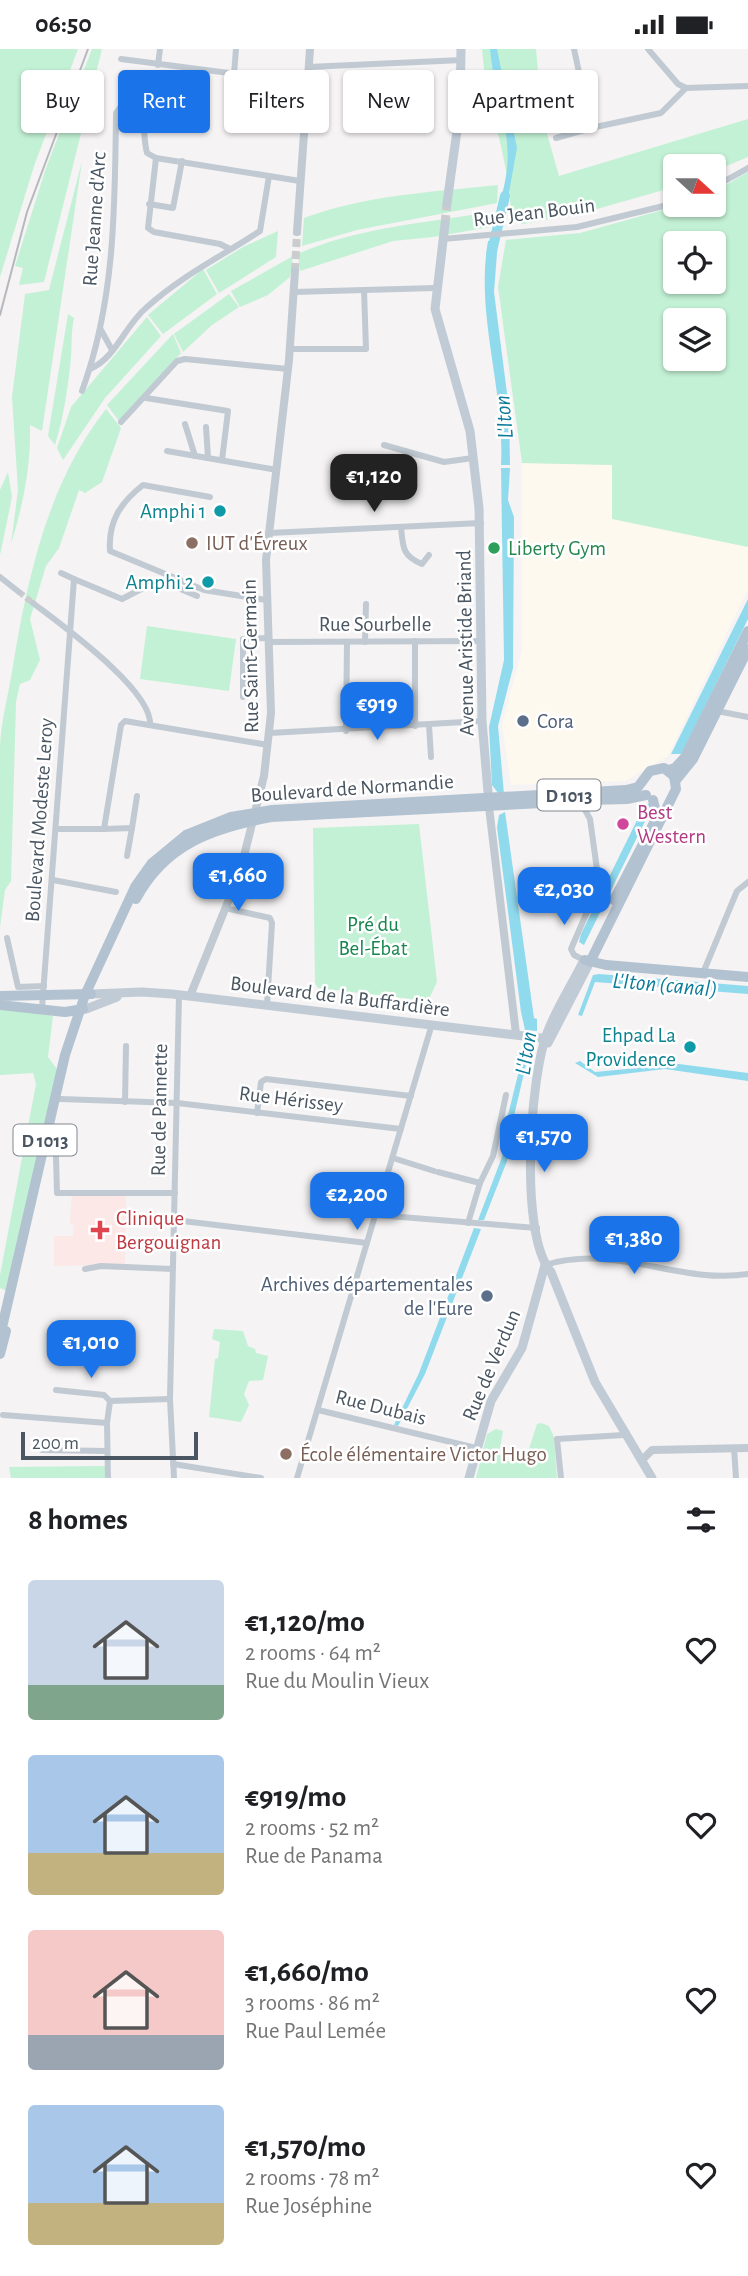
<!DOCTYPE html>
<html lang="en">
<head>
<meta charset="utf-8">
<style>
  :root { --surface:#fff; --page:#f2f2f2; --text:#202124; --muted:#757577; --accent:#1a73e8 }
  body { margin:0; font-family:"Alegreya Sans",sans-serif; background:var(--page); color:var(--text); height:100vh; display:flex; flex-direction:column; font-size:26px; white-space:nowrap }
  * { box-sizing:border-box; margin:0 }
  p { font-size:23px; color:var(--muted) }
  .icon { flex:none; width:38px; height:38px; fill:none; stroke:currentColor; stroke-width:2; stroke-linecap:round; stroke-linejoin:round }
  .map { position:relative; height:1429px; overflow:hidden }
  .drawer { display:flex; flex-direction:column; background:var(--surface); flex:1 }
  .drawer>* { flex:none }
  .top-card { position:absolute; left:21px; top:21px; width:707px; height:63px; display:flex; gap:14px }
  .needle { width:46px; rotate:111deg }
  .tools { position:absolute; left:663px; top:105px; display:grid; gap:14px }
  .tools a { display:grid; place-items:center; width:63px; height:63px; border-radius:7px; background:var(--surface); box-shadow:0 2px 5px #0004; font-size:35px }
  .scale { position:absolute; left:21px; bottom:18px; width:177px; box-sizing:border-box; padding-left:7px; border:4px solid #4a5661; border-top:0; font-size:19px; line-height:24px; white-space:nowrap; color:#4a5661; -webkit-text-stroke:5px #fff; paint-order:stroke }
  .price { position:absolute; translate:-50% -60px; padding:0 16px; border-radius:14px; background:var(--accent); color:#fff; font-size:23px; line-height:46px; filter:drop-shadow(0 2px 4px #0008) }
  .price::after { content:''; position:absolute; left:50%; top:42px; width:21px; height:16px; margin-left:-10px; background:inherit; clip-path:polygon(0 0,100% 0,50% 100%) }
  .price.selected { background:#222; color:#fff }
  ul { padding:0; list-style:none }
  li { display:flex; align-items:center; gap:21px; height:175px; padding:0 28px }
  li span { display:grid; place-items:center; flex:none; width:196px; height:140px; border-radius:7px; color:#555 }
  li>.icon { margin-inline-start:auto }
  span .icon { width:84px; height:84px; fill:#fffc; stroke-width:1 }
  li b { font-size:30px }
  h2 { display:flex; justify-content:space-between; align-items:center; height:84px; padding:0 28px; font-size:30px }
  .tag { padding:0 24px; border-radius:7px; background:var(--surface); box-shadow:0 2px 5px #0004; font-size:24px; line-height:63px }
  .tag.selected { background:var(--accent); color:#fff }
  .status { display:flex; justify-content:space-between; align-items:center; height:49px; padding:0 35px; background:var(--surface); direction:ltr }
  .status svg { height:19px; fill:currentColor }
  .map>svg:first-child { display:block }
</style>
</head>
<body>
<div class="status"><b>06:50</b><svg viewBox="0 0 49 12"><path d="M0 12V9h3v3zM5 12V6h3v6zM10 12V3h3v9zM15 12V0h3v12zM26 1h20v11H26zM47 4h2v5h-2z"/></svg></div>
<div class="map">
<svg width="748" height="1429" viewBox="0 0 748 1429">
  <rect width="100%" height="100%" fill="#f5f3f3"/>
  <polygon fill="#fdf9ef" points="522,414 612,416 612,470 748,498 748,540 668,707 625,732 511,736 502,675 522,601"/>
  <polygon fill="#fce8e6" points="72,1144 126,1147 125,1215 54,1217 54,1187 73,1187 74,1175 70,1175"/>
  <g fill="#c3f1d5" fill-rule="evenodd">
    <polygon points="0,0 78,0 34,117 0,228"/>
    <polygon points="92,0 102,0 44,233 19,236 23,219 15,217 46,119"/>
    <path d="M482 0H536L542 67 559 127 748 70V108L714 122V117H676L674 138 590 162 523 175 517 173 511 165C509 106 486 56 482 0Z"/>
    <path d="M82 112 42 382 30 376C31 417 23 456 11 495L18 441 12 348 25 245 49 241Z"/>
    <path d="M748 123V498L612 470V416L522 414 498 238 506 191 580 184 681 156H714V143ZM676 194H714V233H676ZM676 271H714V310H676Z"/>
    <path d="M498 136 497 154 357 181 302 197 304 169C366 146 432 143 498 136Z"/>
    <path d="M492 163 490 178 433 188 393 192 300 222 298 205C354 179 431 173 492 163Z"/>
    <polygon points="278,182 276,208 219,244 206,221 243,198"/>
    <polygon points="293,207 290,228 268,246 240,258 231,242"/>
    <polygon points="203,220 217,245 163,285 148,266"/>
    <polygon points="229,245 239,258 212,276 183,303 174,285"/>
    <path d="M68 265 74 269C71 283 72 294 71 308 68 338 64 367 55 396L48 387Z"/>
    <polygon points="147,268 161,287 105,349 63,411 57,399 71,358"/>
    <polygon points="173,285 181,304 119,372 107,356"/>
    <path d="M106 360 121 379 102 433 85 444 79 441 59 499 46 517 30 570 40 611 30 631 20 635 16 653 11 832 5 841 0 878C0 818 0 757 0 697 1 673 8 647 12 623 27 531 47 435 106 360Z"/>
    <polygon points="8,423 12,448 0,506 0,441"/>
    <polygon points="147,577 236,590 229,642 140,630"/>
    <polygon points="419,775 437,933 428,952 318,939 315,934 313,779"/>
    <polygon points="0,961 28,961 53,967 48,1008 59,1023 7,1242 0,1239 0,1226 36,1035 33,1024 0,1026"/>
    <polygon points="214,1280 243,1282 248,1297 255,1300 256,1304 268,1307 263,1331 249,1332 244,1345 249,1356 241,1373 209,1368 215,1310 218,1309 220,1293 212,1290"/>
    <polygon points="541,1374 549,1377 554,1388 557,1429 476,1429 487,1385 496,1380 503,1382 499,1405 508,1412 521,1413 527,1406 537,1375"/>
    <polygon points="105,1417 105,1429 11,1429 9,1418"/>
  </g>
  <g fill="#90daee">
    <path d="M490 0H497L517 99 506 160 497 161C522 92 496 65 490 0Z"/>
    <path d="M498 191 494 243 509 360 510 416H501C505 340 475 266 488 192Z"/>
    <polygon points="501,419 510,419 508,451 514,468 513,619 498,677 504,745 498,744 492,736 489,678 504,611"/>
    <polygon points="748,550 748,570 685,698 681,705 671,705"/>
    <polygon points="645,755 649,755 651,760 584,896 579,893 581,885"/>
    <polygon points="505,763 534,969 537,970 537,982 525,981 521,963 497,778 499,766"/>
    <polygon points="599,925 748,937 748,945 595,933 582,967 578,966 593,926"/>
    <polygon points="526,993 531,994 514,1067 509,1107 484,1171 478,1171 502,1108 508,1066"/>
    <polygon points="580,1012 595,1023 679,1015 748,1024 748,1032 665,1020 598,1028 575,1014"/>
    <polygon points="474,1179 481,1180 425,1325 398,1377 394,1376 419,1324"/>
  </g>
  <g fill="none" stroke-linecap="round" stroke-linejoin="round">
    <polyline stroke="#90daee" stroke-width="10" points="491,206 505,147"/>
    <polyline stroke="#caccce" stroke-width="6" stroke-dasharray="6 3" stroke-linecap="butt" points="19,543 33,554"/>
    <polyline stroke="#caccce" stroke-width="8" stroke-dasharray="8 4" stroke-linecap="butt" points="295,222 297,183"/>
    <polyline stroke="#caccce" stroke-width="9" stroke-dasharray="9 4.5" stroke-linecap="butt" points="445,175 447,154"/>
    <g stroke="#c1cad2" stroke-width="6">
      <polyline points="648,0 678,35 686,39 748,37"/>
      <polyline points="121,10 307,34"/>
      <polyline points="158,16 160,0"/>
      <polyline points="308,18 462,11"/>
      <polyline points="234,25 236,0"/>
      <polyline points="591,79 661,64 686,39"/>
      <polyline points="556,89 591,79 574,0"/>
      <polyline points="156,109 148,179 154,183 220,195 230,200"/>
      <polyline points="714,138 748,119"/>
      <polyline points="149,155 173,159 182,112"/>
      <polyline points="443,190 577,178 676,154"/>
      <polyline points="294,243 435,239"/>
      <polyline points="101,281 112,301"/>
      <polyline points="289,300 366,300 364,241"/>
      <path d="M90 320C117 308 124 277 147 258 181 227 222 207 260 182L269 127"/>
      <path d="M82 342C115 252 115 158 116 64L125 52C150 61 141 82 147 104L156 109 300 132"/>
      <polyline points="146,349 228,362 222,411"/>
      <polyline points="121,373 177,312 185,310 288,320"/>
      <polyline points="185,375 195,407"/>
      <polyline points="206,378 208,409"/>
      <polyline points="384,396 444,413 473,409"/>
      <polyline points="167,402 277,421"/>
      <path d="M210 448 143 436C120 454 108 473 110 502L204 541 266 551"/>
      <path d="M401 478C403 498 402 507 422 515L429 506"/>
      <polyline points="269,484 481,474"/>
      <polyline points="0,528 19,543"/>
      <polyline points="74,530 122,550 155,533 164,533 197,547"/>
      <path d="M33 554C60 575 153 641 150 676"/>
      <polyline points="415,592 415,677"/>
      <polyline points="268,593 482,592"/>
      <polyline points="365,593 366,555"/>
      <polyline points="243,648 243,590 268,589"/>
      <polyline points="717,662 748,668"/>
      <polyline points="429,676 431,708"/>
      <polyline points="346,682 347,593"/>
      <polyline points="270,684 482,672"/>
      <polyline points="556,753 566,757 584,759 590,770 599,835 571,900 574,906 584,911"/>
      <polyline points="132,779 137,747"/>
      <polyline points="57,780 104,780 121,676 125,672 268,696"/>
      <polyline points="104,780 132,779 127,807"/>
      <polyline points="53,831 116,843"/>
      <polyline points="225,859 270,869 272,874 267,956"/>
      <polyline points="7,889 18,938 44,937"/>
      <polyline points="703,924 737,842 748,833"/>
      <polyline points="42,959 74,530 61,524"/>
      <polyline points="60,1050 177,1054 401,1080"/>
      <polyline points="125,1053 126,997"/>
      <polyline points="257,1064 261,1033 266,1030 411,1047"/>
      <polyline points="56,1108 57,1144 175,1144"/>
      <polyline points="393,1109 434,1122"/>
      <polyline points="438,1123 480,1134"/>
      <polyline points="376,1166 537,1179"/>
      <polyline points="174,1171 367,1194"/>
      <polyline points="468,1174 480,1134 493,1107 506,1046"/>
      <path d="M545 1216C616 1194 680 1236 748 1225"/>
      <polyline points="85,1220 101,1217 173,1220"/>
      <polyline points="56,1341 104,1346 110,1352"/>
      <polyline points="318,1361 476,1399"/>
      <polyline points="3,1366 107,1374"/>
      <polyline points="734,1399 736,1429"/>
      <polyline points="42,1401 107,1402"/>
      <polyline points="173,1415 261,1429"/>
      <polyline points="108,1429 107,1374 110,1352 170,1350"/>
      <polyline points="174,1429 170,1350 179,946"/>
      <polyline points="297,1429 432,975"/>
      <polyline points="561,1429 557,1390 624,1386"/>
    </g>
    <g stroke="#c1cad2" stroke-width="8">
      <polyline points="297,183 310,0"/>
      <polyline points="489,758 516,985"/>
      <polyline points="190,947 240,823 264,727 271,664 266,511 289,311 295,222"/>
      <polyline points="643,1410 652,1401 748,1399"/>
    </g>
    <g stroke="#c1cbd6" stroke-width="9">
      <polyline points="447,154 460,60 461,0"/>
      <polyline points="445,175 435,260 470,382 479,459 482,672 489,755"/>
      <path d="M584 911C572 936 555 961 546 987 530 1033 519 1186 551 1223L595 1333 652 1429"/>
      <polyline points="92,945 142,943 172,945 549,990"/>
      <polyline points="86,960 117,948"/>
      <polyline points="548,994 590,913"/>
      <polyline points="469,1429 491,1352 522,1299 545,1216"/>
    </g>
    <g stroke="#b3c2d1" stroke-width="10">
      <polyline points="668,721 675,719 685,708 748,582"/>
      <polyline points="676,731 693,710 748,600"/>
      <polyline points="588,751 627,750 646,746"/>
      <path d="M136 850C165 795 213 779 271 768L542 754"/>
      <polyline points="614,851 657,768 653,751"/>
      <polyline points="585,911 606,916 748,928"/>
      <polyline points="0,947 91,945"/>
      <polyline points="0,956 65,963 83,960"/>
      <polyline points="0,1287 65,1006 85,946 135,838 152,814 186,786 231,768 272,761 626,741 638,738 650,722 664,719 674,727 676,740 590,913"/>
      <polyline points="0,1305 6,1282"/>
    </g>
    <polyline stroke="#b5b8bd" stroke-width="2" points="0,266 27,163 88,0"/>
  </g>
  <g fill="#0f9aa8" stroke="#fff" stroke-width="2.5">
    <circle cx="220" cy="462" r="7"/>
    <circle cx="208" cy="533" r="7"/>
    <circle cx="690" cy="998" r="7"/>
  </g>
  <g fill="#8d6e63" stroke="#fff" stroke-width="2.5">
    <circle cx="192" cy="494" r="7"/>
    <circle cx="286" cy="1405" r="7"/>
  </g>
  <circle fill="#2e9e5b" stroke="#fff" stroke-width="2.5" cx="494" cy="499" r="7"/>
  <g fill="#5c6f8a" stroke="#fff" stroke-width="2.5">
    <circle cx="523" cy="672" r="7"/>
    <circle cx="487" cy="1247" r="7"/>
  </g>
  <circle fill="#d1479c" stroke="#fff" stroke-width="2.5" cx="623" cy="775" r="7"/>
  <path fill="#e0444e" stroke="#fff" stroke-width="2.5" d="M96.5 1170.5h7v7h7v7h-7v7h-7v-7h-7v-7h7z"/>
  <g text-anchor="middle" stroke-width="5" stroke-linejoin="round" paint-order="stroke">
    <g fill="#fff" stroke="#808990" stroke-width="2">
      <rect x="537.5" y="730.5" width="63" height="31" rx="5"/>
      <rect x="13.5" y="1075.5" width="63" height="31" rx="5"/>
    </g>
    <g font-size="19" font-weight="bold" fill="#4a5661">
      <text x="569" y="753">D 1013</text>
      <text x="45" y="1098">D 1013</text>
    </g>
    <g font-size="21" fill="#4a5661" stroke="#fff">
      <text transform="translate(534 163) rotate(-7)" y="7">Rue Jean Bouin</text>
      <text transform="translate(94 170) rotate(-86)" y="7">Rue Jeanne d'Arc</text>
      <text x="375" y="582">Rue Sourbelle</text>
      <text transform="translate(465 594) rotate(-91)" y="7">Avenue Aristide Briand</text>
      <text transform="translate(250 607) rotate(-91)" y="7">Rue Saint-Germain</text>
      <text transform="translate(352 739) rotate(-4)" y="7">Boulevard de Normandie</text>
      <text transform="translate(39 771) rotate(-86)" y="7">Boulevard Modeste Leroy</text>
      <text transform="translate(340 947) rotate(7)" y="7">Boulevard de la Buffardière</text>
      <text transform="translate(291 1050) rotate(7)" y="7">Rue Hérissey</text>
      <text transform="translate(159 1061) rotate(-89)" y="7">Rue de Pannette</text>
      <text transform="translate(491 1316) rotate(-67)" y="7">Rue de Verdun</text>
      <text transform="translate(381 1358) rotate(14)" y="7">Rue Dubais</text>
    </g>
    <g font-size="21" fill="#0d838f" stroke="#fff" text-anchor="end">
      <text x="206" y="469">Amphi 1</text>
      <text x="194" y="540">Amphi 2</text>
      <text x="676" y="993">Ehpad La<tspan x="676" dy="24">Providence</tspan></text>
    </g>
    <g font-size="21" fill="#785e54" stroke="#fff" text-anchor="start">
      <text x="206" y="501">IUT d'Évreux</text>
      <text x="300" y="1412">École élémentaire Victor Hugo</text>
    </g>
    <g font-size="21" fill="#27864d" stroke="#fff" text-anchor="start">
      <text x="508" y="506">Liberty Gym</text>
    </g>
    <g font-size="21" fill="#4e5e75" stroke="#fff" text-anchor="start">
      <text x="537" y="679">Cora</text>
      <text x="473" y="1242" text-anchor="end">Archives départementales<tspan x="473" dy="24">de l'Eure</tspan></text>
    </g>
    <g font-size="21" fill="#b23c85" stroke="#fff" text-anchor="start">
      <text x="637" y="770">Best<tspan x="637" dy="24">Western</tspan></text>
    </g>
    <g font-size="21" fill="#17864f" stroke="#fff">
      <text x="373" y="882">Pré du<tspan x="373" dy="24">Bel-Ébat</tspan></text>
    </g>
    <g font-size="21" fill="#be3a42" stroke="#fff" text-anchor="start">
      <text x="116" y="1176">Clinique<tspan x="116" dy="24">Bergouignan</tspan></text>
    </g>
    <g font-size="23" font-style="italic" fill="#0c7c9b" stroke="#fff">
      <text transform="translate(503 368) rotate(-95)" y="8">L'Iton</text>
      <text transform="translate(665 935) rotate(5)" y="8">L'Iton (canal)</text>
      <text transform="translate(525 1004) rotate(-81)" y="8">L'Iton</text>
    </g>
  </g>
</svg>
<div class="tools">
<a><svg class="needle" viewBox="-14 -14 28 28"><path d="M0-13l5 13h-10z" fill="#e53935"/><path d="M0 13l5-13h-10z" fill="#757577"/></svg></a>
<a><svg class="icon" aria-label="locate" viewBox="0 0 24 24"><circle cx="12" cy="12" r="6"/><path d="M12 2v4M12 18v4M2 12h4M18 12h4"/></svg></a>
<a><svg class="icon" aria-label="layers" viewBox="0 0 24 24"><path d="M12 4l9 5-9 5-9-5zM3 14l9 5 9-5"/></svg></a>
</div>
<div class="scale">200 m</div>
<b class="price selected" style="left:374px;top:465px">€1,120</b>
<b class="price" style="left:377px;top:693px">€919</b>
<b class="price" style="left:238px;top:864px">€1,660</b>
<b class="price" style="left:564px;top:878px">€2,030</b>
<b class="price" style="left:544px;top:1125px">€1,570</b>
<b class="price" style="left:357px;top:1183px">€2,200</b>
<b class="price" style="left:634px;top:1227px">€1,380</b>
<b class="price" style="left:91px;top:1331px">€1,010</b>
<div class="top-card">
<a class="tag">Buy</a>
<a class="tag selected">Rent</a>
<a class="tag">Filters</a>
<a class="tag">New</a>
<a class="tag">Apartment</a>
</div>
</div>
<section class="drawer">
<h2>8 homes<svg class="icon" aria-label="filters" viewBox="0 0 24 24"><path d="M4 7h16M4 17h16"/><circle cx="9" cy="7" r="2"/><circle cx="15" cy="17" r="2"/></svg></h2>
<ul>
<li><span style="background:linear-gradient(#c9d6e8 75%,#7fa58c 0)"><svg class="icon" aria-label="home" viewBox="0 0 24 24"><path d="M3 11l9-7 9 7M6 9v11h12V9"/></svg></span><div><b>€1,120/mo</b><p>2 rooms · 64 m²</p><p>Rue du Moulin Vieux</p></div><svg class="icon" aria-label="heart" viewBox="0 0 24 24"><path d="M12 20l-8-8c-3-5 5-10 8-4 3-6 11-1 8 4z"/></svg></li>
<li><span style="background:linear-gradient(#a9c7e8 70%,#c2b280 0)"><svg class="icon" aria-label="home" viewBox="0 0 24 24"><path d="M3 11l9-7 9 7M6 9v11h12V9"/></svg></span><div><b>€919/mo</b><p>2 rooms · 52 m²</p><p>Rue de Panama</p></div><svg class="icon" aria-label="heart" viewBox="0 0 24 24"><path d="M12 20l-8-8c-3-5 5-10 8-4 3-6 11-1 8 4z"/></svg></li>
<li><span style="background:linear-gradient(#f6c9c9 75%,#9aa5b1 0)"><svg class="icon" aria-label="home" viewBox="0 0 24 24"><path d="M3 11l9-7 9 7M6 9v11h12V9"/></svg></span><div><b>€1,660/mo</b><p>3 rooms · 86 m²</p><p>Rue Paul Lemée</p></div><svg class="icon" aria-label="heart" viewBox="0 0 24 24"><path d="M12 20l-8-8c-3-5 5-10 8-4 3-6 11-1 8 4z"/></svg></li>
<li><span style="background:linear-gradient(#a9c7e8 70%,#c2b280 0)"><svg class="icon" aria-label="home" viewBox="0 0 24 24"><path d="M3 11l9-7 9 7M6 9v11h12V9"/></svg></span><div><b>€1,570/mo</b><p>2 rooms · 78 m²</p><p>Rue Joséphine</p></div><svg class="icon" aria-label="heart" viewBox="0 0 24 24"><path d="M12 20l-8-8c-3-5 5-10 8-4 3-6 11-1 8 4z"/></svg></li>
</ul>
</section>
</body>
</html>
